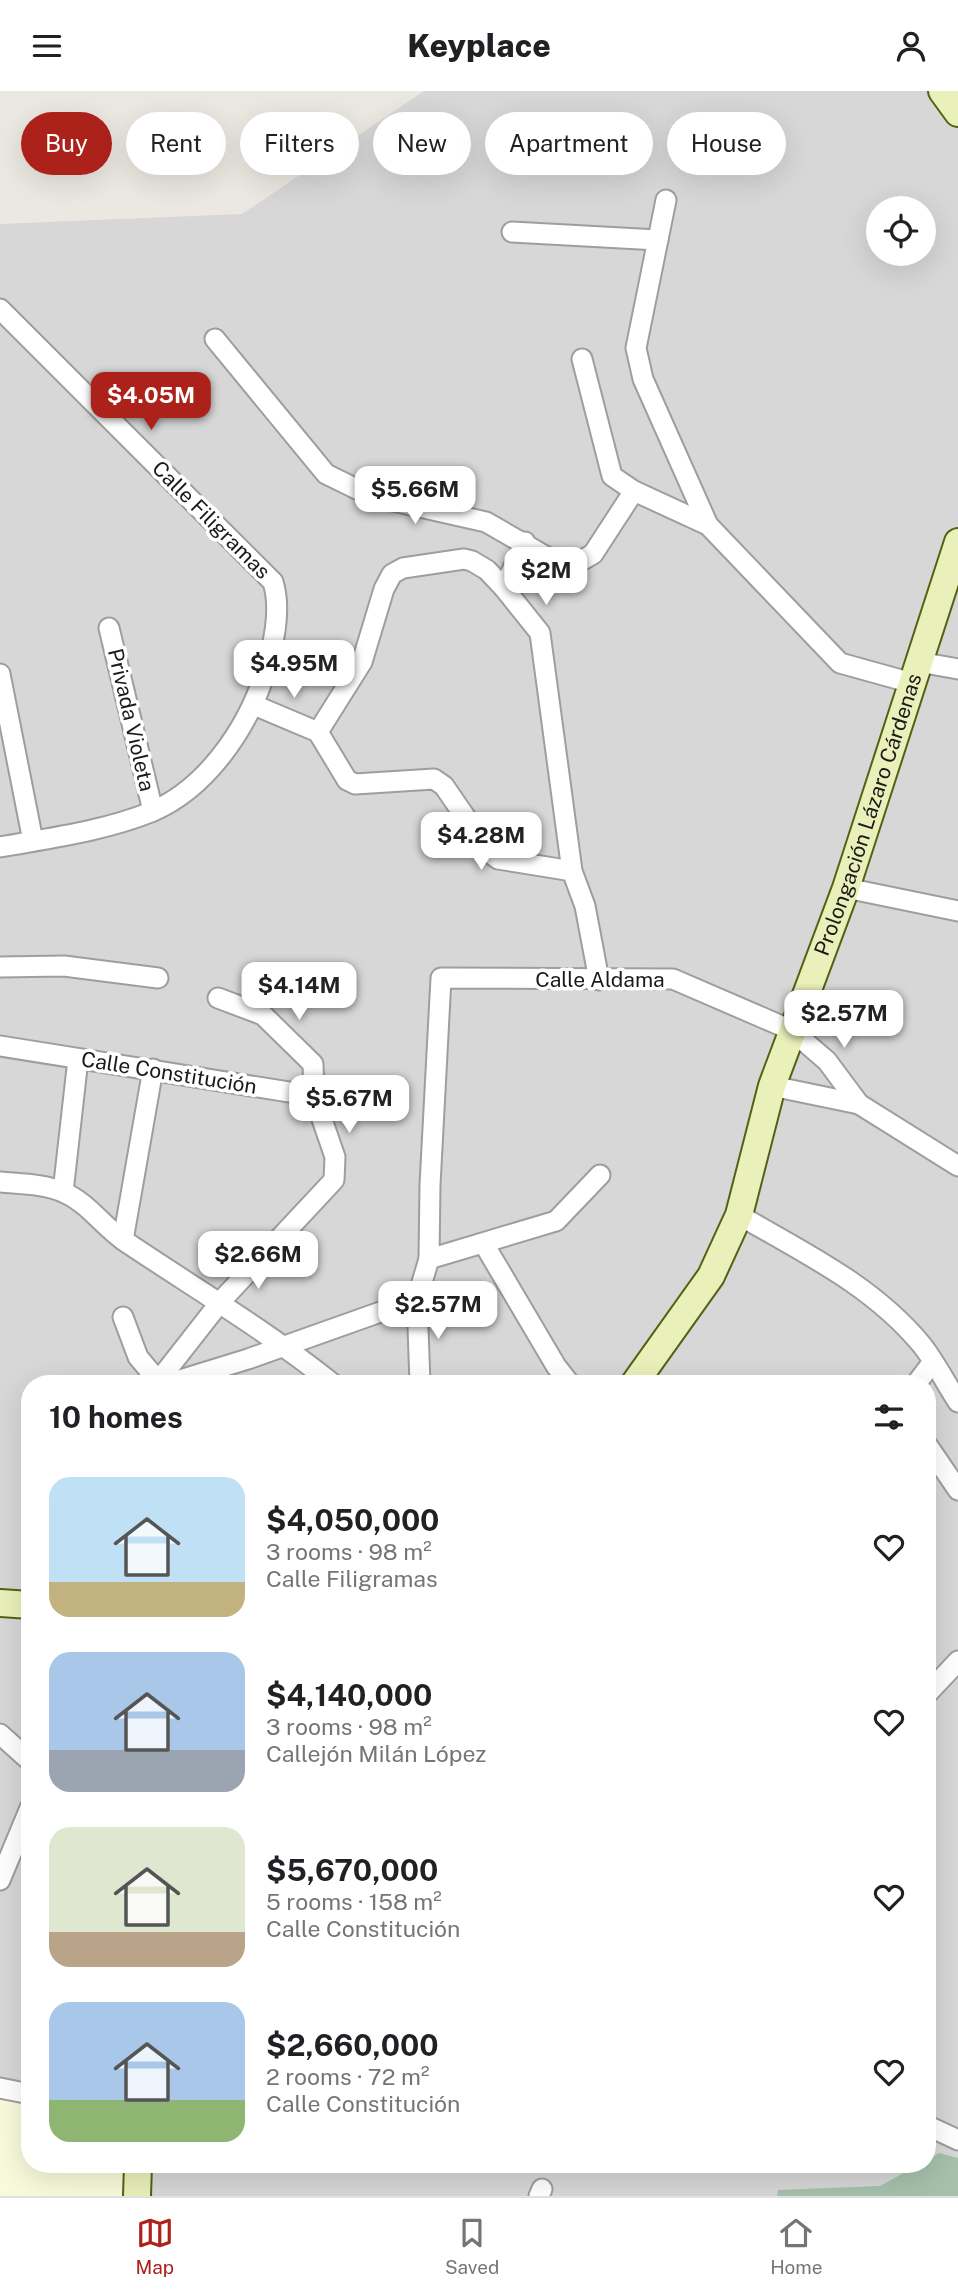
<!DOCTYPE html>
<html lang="en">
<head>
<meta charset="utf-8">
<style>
  :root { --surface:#fff; --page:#f2f2f2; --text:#202124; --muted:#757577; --line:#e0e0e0; --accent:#ac2119 }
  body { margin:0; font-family:"Public Sans",sans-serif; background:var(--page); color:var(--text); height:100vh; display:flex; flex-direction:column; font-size:26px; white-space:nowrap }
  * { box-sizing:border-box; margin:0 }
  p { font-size:23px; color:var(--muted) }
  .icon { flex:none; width:38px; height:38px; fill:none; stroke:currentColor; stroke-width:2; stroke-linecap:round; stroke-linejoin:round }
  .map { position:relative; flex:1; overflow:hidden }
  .side { position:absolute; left:21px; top:1284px; width:915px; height:798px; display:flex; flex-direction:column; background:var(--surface); border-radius:28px; box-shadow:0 7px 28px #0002 }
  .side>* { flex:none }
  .guide { position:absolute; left:21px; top:21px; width:917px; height:63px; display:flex; gap:14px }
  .buttons { position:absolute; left:866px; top:105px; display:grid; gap:14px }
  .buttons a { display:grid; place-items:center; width:70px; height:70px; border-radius:50%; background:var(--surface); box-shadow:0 7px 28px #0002; font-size:35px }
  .price { position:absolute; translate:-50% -60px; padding:0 16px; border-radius:14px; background:#fff; color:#222; font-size:23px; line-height:46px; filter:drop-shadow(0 2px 4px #0008) }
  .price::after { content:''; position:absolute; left:50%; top:42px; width:21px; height:16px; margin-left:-10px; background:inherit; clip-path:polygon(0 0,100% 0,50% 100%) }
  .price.on { background:var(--accent); color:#fff }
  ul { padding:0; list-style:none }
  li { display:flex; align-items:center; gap:21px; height:175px; padding:0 28px }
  li span { display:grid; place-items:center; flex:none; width:196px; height:140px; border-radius:21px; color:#555 }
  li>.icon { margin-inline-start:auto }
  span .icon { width:84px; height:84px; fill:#fffc; stroke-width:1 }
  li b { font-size:30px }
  h2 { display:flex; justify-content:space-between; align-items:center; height:84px; padding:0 28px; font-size:30px }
  .chip { padding:0 24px; border-radius:32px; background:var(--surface); box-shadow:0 7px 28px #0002; font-size:24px; line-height:63px }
  .chip.on { background:var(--accent); color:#fff }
  header { display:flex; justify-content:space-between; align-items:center; height:91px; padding:0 28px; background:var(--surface); font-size:32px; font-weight:800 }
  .tabs { display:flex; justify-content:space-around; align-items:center; height:98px; border-top:2px solid var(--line); background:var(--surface); font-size:19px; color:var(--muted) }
  .tabs a { display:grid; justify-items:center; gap:4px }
  .tabs .on { color:var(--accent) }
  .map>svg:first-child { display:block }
</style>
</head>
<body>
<header><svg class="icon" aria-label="menu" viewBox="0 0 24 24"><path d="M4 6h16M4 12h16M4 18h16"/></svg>Keyplace<svg class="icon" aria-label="person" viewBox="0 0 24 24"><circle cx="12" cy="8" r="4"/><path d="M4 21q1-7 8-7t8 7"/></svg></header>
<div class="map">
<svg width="958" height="2105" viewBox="0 0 958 2105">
  <rect width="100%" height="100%" fill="#ebe8e1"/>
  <path fill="#d8d7d7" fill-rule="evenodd" d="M424 0H958V2105H0V133L242 123ZM878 117H924V163H878ZM30 1293H928V2074H30Z"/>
  <polygon fill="#f8fadb" points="0,2003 30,2013 30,2074 124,2074 122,2105 0,2105"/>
  <polygon fill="#a5c1ab" points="939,2062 958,2067 958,2105 777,2105 778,2099 880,2095 918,2074 928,2074 928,2069"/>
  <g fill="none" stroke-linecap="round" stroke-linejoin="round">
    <defs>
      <g id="street">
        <polyline points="666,109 636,257 643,288 708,434 840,572 912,592"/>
        <polyline points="512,141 658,149"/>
        <path d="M0 218 273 491C282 520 273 556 264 585 246 639 206 698 151 721 104 740 50 747 0 756"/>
        <polyline points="215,248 326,383 371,405 486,431 559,473 579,471 593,463 634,400"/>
        <polyline points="582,268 612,385 634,400 708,434"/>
        <polyline points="504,497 525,451"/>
        <polyline points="109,537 153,720"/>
        <polyline points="919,571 958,578"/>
        <polyline points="0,583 33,750"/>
        <polyline points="254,614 318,641 347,689 355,693 434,688 444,695 490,762 498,768 572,780"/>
        <polyline points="318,641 362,571 384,498 392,483 403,477 464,468 472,470 487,479 504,497 540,542 572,780 585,815 599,889"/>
        <polyline points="846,797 958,820"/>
        <polyline points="0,876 64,875 158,887"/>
        <polyline points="0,955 314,1005"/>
        <polyline points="772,995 859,1013 958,1075"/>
        <path d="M0 1091C21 1093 44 1093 63 1101 89 1112 103 1136 126 1151 196 1198 267 1240 333 1293"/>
        <polyline points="63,1101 78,968"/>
        <path d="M739 1124C804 1162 872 1194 921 1253 935 1270 946 1293 958 1311"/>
        <polyline points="123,1149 153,978"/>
        <polyline points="484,1153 556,1275 570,1293"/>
        <polyline points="429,1168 556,1130 600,1084"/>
        <polyline points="417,1208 420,1293"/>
        <polyline points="123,1226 138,1266 158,1290"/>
        <polyline points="156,1293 221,1210 334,1089 335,1066 314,1005 313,973 263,924 218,907"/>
        <polyline points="167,1293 248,1268 417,1208 429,1168 430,1094 441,887 673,888 791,939 827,970 859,1013"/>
        <polyline points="916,1293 932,1272"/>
        <polyline points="928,1355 958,1399"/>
        <polyline points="928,1602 958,1570"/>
        <polyline points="0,1643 30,1670"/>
        <polyline points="0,1789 30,1717"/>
        <polyline points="0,1997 30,2003"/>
        <polyline points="928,2035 958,2049"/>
        <polyline points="539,2105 542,2098"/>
      </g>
      <g id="secondary">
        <polyline points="942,0 958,22"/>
        <path id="s1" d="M634 1293 711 1185 739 1124 772 995 846 797 958 451"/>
        <polyline points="0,1512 30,1514"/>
        <polyline points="137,2105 138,2074"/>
      </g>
    </defs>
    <use href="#street" stroke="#9e9e9e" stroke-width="23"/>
    <use href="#secondary" stroke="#546112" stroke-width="30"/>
    <use href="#street" stroke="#fff" stroke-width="19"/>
    <use href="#secondary" stroke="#eaf0ba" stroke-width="26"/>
  </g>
  <g text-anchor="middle" stroke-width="7" stroke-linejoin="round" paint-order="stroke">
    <g font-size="21" fill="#1a1a1a" stroke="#fff">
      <text transform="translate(211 429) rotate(45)" y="7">Calle Filigramas</text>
      <text transform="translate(131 629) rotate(77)" y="7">Privada Violeta</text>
      <text dy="7" stroke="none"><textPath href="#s1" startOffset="621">Prolongación Lázaro Cárdenas</textPath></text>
      <text x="600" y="896">Calle Aldama</text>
      <text transform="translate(169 982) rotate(9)" y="7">Calle Constitución</text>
    </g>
  </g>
</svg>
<div class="buttons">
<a><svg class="icon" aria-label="locate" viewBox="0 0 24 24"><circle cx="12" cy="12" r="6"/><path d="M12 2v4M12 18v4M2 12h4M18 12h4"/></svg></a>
</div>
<b class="price on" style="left:151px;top:341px">$4.05M</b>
<b class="price" style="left:415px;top:435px">$5.66M</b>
<b class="price" style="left:546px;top:516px">$2M</b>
<b class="price" style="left:294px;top:609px">$4.95M</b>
<b class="price" style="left:481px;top:781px">$4.28M</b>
<b class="price" style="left:299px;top:931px">$4.14M</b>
<b class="price" style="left:844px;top:959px">$2.57M</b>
<b class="price" style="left:349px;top:1044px">$5.67M</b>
<b class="price" style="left:258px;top:1200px">$2.66M</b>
<b class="price" style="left:438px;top:1250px">$2.57M</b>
<div class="guide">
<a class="chip on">Buy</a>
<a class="chip">Rent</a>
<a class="chip">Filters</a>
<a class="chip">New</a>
<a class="chip">Apartment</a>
<a class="chip">House</a>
</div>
<section class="side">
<h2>10 homes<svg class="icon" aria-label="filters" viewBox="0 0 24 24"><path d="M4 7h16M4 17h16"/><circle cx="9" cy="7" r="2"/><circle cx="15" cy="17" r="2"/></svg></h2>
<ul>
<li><span style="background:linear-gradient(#bfe0f5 75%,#c2b280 0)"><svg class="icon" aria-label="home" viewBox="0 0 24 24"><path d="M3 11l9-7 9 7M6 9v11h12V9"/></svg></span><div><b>$4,050,000</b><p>3 rooms · 98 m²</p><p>Calle Filigramas</p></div><svg class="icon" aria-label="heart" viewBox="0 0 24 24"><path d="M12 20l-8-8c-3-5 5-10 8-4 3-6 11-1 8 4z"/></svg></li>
<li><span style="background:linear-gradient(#a9c7e8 70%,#9aa5b1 0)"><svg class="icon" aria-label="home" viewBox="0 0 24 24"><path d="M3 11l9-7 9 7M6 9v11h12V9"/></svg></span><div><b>$4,140,000</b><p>3 rooms · 98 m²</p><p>Callejón Milán López</p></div><svg class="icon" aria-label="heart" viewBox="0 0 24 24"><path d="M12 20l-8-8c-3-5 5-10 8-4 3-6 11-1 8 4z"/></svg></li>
<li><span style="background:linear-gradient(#dfe7d0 75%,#b9a48a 0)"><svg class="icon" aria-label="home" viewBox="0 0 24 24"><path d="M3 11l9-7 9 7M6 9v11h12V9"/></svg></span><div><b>$5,670,000</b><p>5 rooms · 158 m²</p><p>Calle Constitución</p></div><svg class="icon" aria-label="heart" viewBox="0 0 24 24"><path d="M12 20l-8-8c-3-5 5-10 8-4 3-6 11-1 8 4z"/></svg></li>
<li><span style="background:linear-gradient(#a9c7e8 70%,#8fb573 0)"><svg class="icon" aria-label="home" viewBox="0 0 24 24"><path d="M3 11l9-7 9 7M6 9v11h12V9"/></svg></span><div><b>$2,660,000</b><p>2 rooms · 72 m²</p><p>Calle Constitución</p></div><svg class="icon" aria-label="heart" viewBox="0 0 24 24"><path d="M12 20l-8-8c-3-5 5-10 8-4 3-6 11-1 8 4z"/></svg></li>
</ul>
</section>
</div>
<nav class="tabs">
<a class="on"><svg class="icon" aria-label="map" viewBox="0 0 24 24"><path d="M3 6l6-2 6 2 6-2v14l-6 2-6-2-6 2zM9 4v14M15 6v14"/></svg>Map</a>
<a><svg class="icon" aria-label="saved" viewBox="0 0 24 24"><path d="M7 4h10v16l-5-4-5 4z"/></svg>Saved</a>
<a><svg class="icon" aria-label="home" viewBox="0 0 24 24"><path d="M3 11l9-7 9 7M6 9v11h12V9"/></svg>Home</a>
</nav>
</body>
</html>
